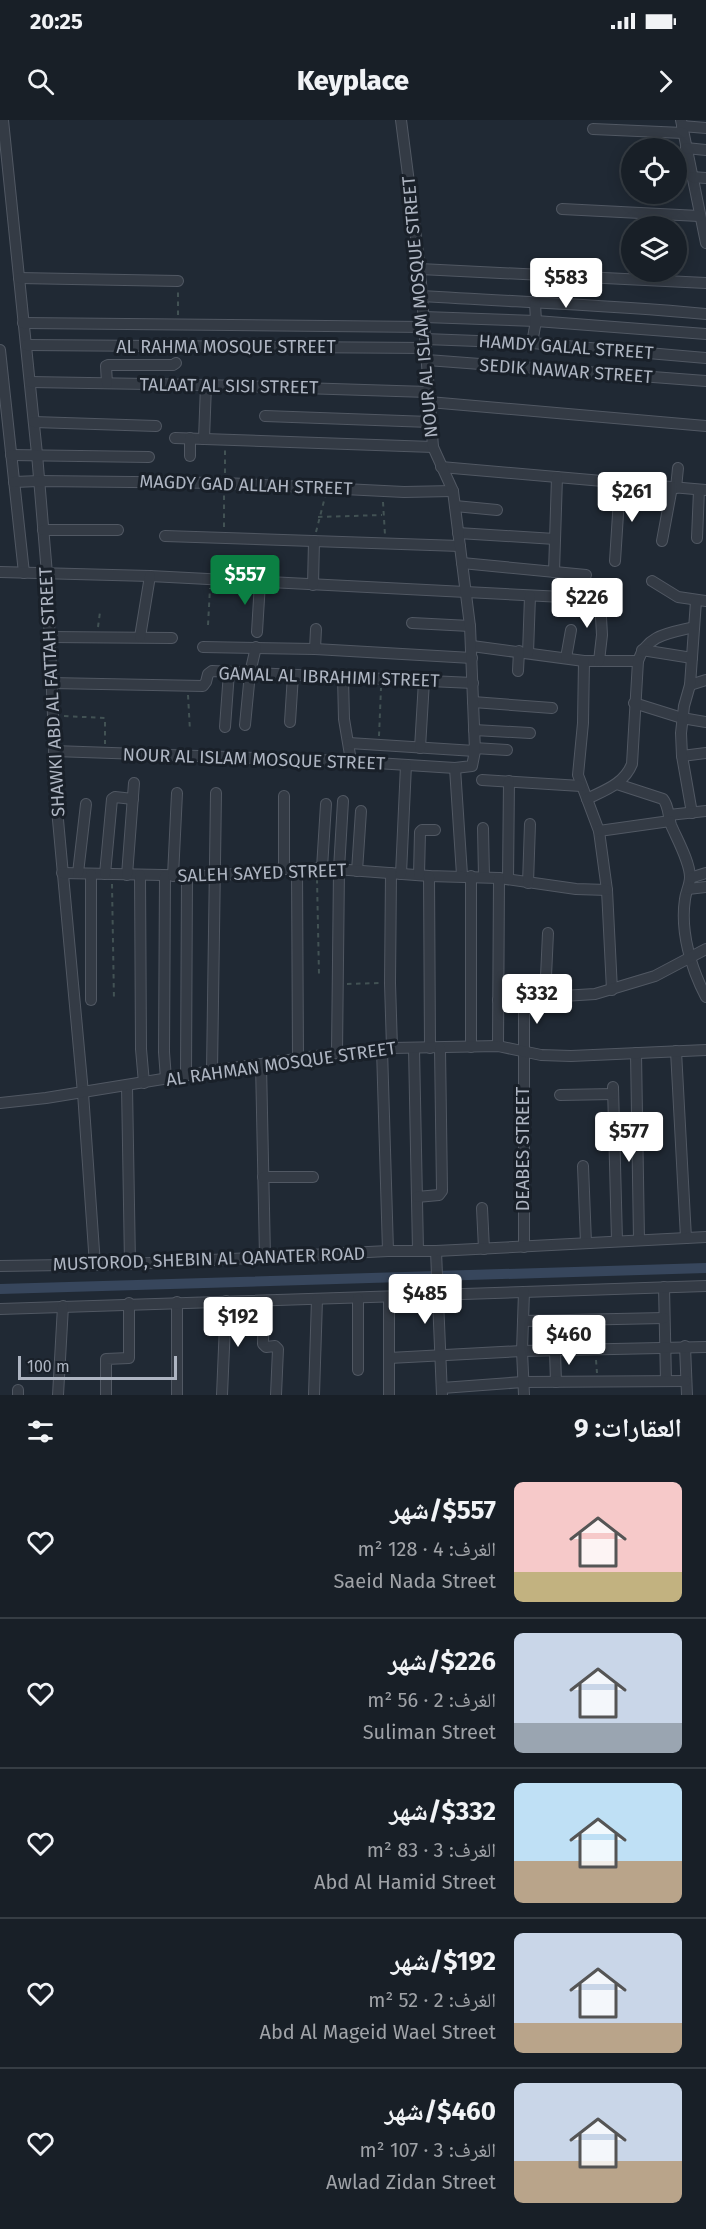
<!DOCTYPE html>
<html lang="ar">
<head>
<meta charset="utf-8">
<style>
  :root { --surface:#181f27; --page:#252c33; --text:#f1f3f6; --muted:#9fa2a7; --line:#363d44; --accent:#0b8043 }
  body { margin:0; font-family:"Fira Sans","Noto Naskh Arabic",sans-serif; background:var(--page); color:var(--text); direction:rtl; height:100vh; display:flex; flex-direction:column; font-size:22px; white-space:nowrap }
  * { box-sizing:border-box; margin:0 }
  p { font-size:20px; color:var(--muted) }
  .icon { flex:none; width:33px; height:33px; fill:none; stroke:currentColor; stroke-width:2; stroke-linecap:round; stroke-linejoin:round }
  .map { position:relative; height:1275px; overflow:hidden; direction:ltr }
  .details { display:flex; flex-direction:column; background:var(--surface); flex:1 }
  .details>* { flex:none }
  .controls { position:absolute; left:621px; top:18px; display:grid; gap:12px }
  .controls a { display:grid; place-items:center; width:66px; height:66px; border-radius:50%; background:var(--surface); box-shadow:0 3px 15px #0003,0 0 0 2px var(--line); font-size:30px }
  .scale { position:absolute; left:18px; bottom:15px; width:159px; box-sizing:border-box; padding-left:6px; border:3px solid #aeb5c2; border-top:0; font-size:16px; line-height:21px; white-space:nowrap; color:#aeb5c2; -webkit-text-stroke:4px #192029; paint-order:stroke }
  .price { position:absolute; translate:-50% -51px; padding:0 14px; border-radius:6px; background:#fff; color:#222; font-size:20px; line-height:39px; filter:drop-shadow(0 2px 3px #0008) }
  .price::after { content:''; position:absolute; left:50%; top:36px; width:18px; height:14px; margin-left:-9px; background:inherit; clip-path:polygon(0 0,100% 0,50% 100%) }
  .price.on { background:var(--accent); color:#fff }
  ul { padding:0; list-style:none }
  li { display:flex; align-items:center; gap:18px; height:150px; padding:0 24px }
  li+li { border-top:2px solid var(--line) }
  li span { display:grid; place-items:center; flex:none; width:168px; height:120px; border-radius:9px; color:#555 }
  li>.icon { margin-inline-start:auto }
  span .icon { width:72px; height:72px; fill:#fffc; stroke-width:1 }
  li b { font-size:26px }
  h2 { display:flex; justify-content:space-between; align-items:center; height:72px; padding:0 24px; font-size:26px }
  .status { display:flex; justify-content:space-between; align-items:center; height:42px; padding:0 30px; background:var(--surface); direction:ltr }
  .status svg { height:16px; fill:currentColor }
  header { display:flex; justify-content:space-between; align-items:center; height:78px; padding:0 24px; background:var(--surface); font-size:27px; font-weight:800 }
  .map>svg:first-child { display:block }
</style>
</head>
<body>
<div class="status"><b>20:25</b><svg viewBox="0 0 49 12"><path d="M0 12V9h3v3zM5 12V6h3v6zM10 12V3h3v9zM15 12V0h3v12zM26 1h20v11H26zM47 4h2v5h-2z"/></svg></div>
<header><svg class="icon" aria-label="forward" viewBox="0 0 24 24"><path d="M9 5l7 7-7 7"/></svg>Keyplace<svg class="icon" aria-label="search" viewBox="0 0 24 24"><circle cx="10" cy="10" r="6"/><path d="M15 15l6 6"/></svg></header>
<div class="map">
<svg width="706" height="1275" viewBox="0 0 706 1275">
  <rect width="100%" height="100%" fill="#202934"/>
  <g fill="none" stroke-linecap="round" stroke-linejoin="round">
    <polyline stroke="#37465c" stroke-width="10" points="0,1169 706,1148"/>
    <defs>
      <g id="street">
        <polyline points="3,0 37,334 47,454 57,689 83,973 95,1145"/>
        <polyline points="681,0 706,123"/>
        <polyline points="682,6 706,8"/>
        <polyline points="593,9 683,13"/>
        <polyline points="686,28 706,30"/>
        <polyline points="692,57 706,58"/>
        <polyline points="562,89 699,96"/>
        <polyline points="420,149 706,163"/>
        <polyline points="19,158 178,161"/>
        <path d="M422 176C517 182 611 185 706 194"/>
        <polyline points="424,197 536,201 706,214"/>
        <polyline points="23,203 424,207"/>
        <polyline points="425,219 532,223 706,238"/>
        <polyline points="532,223 536,201 535,183"/>
        <polyline points="26,225 426,228"/>
        <polyline points="0,230 24,453"/>
        <polyline points="427,240 706,261"/>
        <polyline points="30,262 206,265 428,272"/>
        <polyline points="107,263 106,246 108,245 173,245 176,243"/>
        <polyline points="429,282 706,306"/>
        <polyline points="265,296 430,302"/>
        <polyline points="34,302 156,306"/>
        <polyline points="175,318 433,327"/>
        <polyline points="204,319 206,265"/>
        <polyline points="11,335 149,337"/>
        <polyline points="190,336 190,318"/>
        <polyline points="441,347 706,370"/>
        <polyline points="14,362 39,361 224,363 404,372 453,371"/>
        <polyline points="676,368 678,348"/>
        <polyline points="455,386 497,390"/>
        <polyline points="43,410 118,410"/>
        <polyline points="458,413 555,419"/>
        <polyline points="165,416 460,426"/>
        <polyline points="697,418 699,370"/>
        <polyline points="662,421 672,367"/>
        <polyline points="615,441 620,363"/>
        <polyline points="462,443 586,455"/>
        <polyline points="0,452 150,456 583,478"/>
        <polyline points="554,452 557,357"/>
        <polyline points="652,461 678,477 706,481"/>
        <polyline points="313,465 314,421"/>
        <polyline points="412,503 470,506"/>
        <polyline points="257,512 260,462"/>
        <polyline points="49,517 172,518"/>
        <polyline points="140,517 150,456"/>
        <path d="M472 526 584 541H638C647 514 670 513 694 507"/>
        <polyline points="203,527 315,529 472,538"/>
        <polyline points="315,529 316,509"/>
        <polyline points="642,530 692,538"/>
        <polyline points="528,533 530,476"/>
        <polyline points="566,538 571,510"/>
        <polyline points="584,541 583,603 578,655 599,711 607,770 612,870"/>
        <polyline points="599,541 602,515 600,479"/>
        <polyline points="518,551 519,531"/>
        <polyline points="343,557 344,599 350,635 345,641"/>
        <polyline points="51,563 203,566 206,562 208,554 212,551 473,563"/>
        <polyline points="690,565 706,560"/>
        <polyline points="473,582 552,588"/>
        <polyline points="634,583 682,598 706,602"/>
        <polyline points="290,602 293,555"/>
        <polyline points="245,605 250,553 256,527"/>
        <polyline points="225,607 229,552"/>
        <polyline points="474,610 530,613"/>
        <polyline points="349,623 475,631"/>
        <polyline points="420,628 424,561"/>
        <polyline points="474,628 507,630"/>
        <polyline points="54,631 345,641 455,648 472,646 475,631 470,506 453,371 433,327 420,149 401,0"/>
        <polyline points="682,636 706,633"/>
        <polyline points="455,648 462,755"/>
        <polyline points="482,660 581,666"/>
        <path d="M617 664 663 679C669 686 668 696 671 705 677 719 690 742 690 757 690 765 686 771 685 779 680 812 691 848 706 877"/>
        <path d="M587 679C605 670 624 664 632 644L638 541"/>
        <polyline points="692,693 682,636 681,613 684,586 690,565 696,481"/>
        <polyline points="669,695 706,691"/>
        <polyline points="483,708 484,757"/>
        <polyline points="599,711 670,701"/>
        <polyline points="322,748 326,684"/>
        <polyline points="284,749 284,676"/>
        <polyline points="297,749 298,939"/>
        <polyline points="357,751 361,691"/>
        <polyline points="62,753 213,756 284,749 322,748 429,756 499,758 576,769 607,770"/>
        <polyline points="78,753 86,684"/>
        <polyline points="391,753 390,863 392,928"/>
        <polyline points="105,754 112,679 115,677 133,679"/>
        <polyline points="401,754 406,645"/>
        <polyline points="127,755 134,663"/>
        <polyline points="140,755 141,929 144,963"/>
        <polyline points="419,755 420,712 422,710 435,710"/>
        <polyline points="165,756 164,932 166,959"/>
        <polyline points="173,756 177,673"/>
        <polyline points="429,756 430,928"/>
        <polyline points="690,758 706,753"/>
        <polyline points="508,759 509,661"/>
        <polyline points="528,763 530,704"/>
        <polyline points="688,769 706,767"/>
        <polyline points="524,878 524,1127"/>
        <polyline points="545,878 548,813"/>
        <polyline points="91,880 91,754"/>
        <polyline points="498,880 595,874 655,856 706,829"/>
        <polyline points="498,926 499,758"/>
        <polyline points="471,927 471,756"/>
        <polyline points="414,928 418,1131"/>
        <polyline points="382,929 388,1131"/>
        <polyline points="676,931 686,1118"/>
        <polyline points="337,933 339,749 343,681"/>
        <polyline points="636,933 639,1120"/>
        <polyline points="261,944 265,1137"/>
        <polyline points="212,951 216,673"/>
        <polyline points="186,955 187,756"/>
        <polyline points="127,966 130,1144"/>
        <polyline points="613,967 617,1121"/>
        <polyline points="560,975 613,974"/>
        <polyline points="0,983 46,978 212,951 337,933 392,928 498,926 541,935 571,936 706,930"/>
        <polyline points="583,1046 586,1123"/>
        <polyline points="263,1057 313,1057"/>
        <polyline points="417,1077 439,1075 442,1071 440,928"/>
        <polyline points="482,1088 484,1129"/>
        <polyline points="436,1131 442,1275"/>
        <polyline points="0,1146 130,1144 388,1131 436,1131 706,1117"/>
        <polyline points="664,1167 666,1261"/>
        <polyline points="264,1181 263,1224 266,1227 275,1226 278,1229 276,1275"/>
        <polyline points="177,1182 177,1275"/>
        <polyline points="0,1189 706,1166"/>
        <polyline points="523,1201 664,1198"/>
        <polyline points="685,1226 687,1275"/>
        <polyline points="555,1231 556,1262"/>
        <polyline points="389,1238 522,1231 706,1227"/>
        <polyline points="358,1250 358,1178"/>
        <polyline points="442,1268 523,1262 686,1261"/>
        <polyline points="18,1270 18,1275"/>
        <polyline points="58,1275 63,1186"/>
        <polyline points="106,1275 106,1239 129,1238 129,1183"/>
        <polyline points="222,1275 226,1181"/>
        <polyline points="314,1275 317,1179"/>
        <polyline points="389,1275 389,1177"/>
        <polyline points="524,1275 522,1231 524,1172"/>
      </g>
    </defs>
    <use href="#street" stroke="#515863" stroke-width="12"/>
    <g stroke="#425254" stroke-width="2" stroke-dasharray="4.5 4.5" stroke-linecap="butt">
      <polyline points="178,195 178,171"/>
      <polyline points="225,353 225,328"/>
      <polyline points="383,382 385,415"/>
      <polyline points="318,397 382,395"/>
      <polyline points="224,407 224,373"/>
      <polyline points="316,412 325,377"/>
      <polyline points="208,505 210,468"/>
      <polyline points="98,507 100,492"/>
      <polyline points="188,575 190,611"/>
      <polyline points="64,596 105,598 105,624"/>
      <polyline points="379,616 381,568"/>
      <polyline points="317,759 319,855"/>
      <polyline points="112,764 114,881"/>
      <polyline points="347,864 380,863"/>
      <polyline points="596,1240 597,1253"/>
    </g>
    <use href="#street" stroke="#343b45" stroke-width="10"/>
  </g>
  <g text-anchor="middle" stroke-width="6" stroke-linejoin="round" paint-order="stroke">
    <g font-size="18" fill="#aeb5c2" stroke="#192029">
      <text transform="translate(420 187) rotate(-95)" y="6">NOUR AL ISLAM MOSQUE STREET</text>
      <text x="226" y="233">AL RAHMA MOSQUE STREET</text>
      <text transform="translate(566 227) rotate(4)" y="6">HAMDY GALAL STREET</text>
      <text transform="translate(566 251) rotate(4)" y="6">SEDIK NAWAR STREET</text>
      <text transform="translate(229 266) rotate(1)" y="6">TALAAT AL SISI STREET</text>
      <text transform="translate(246 365) rotate(2)" y="6">MAGDY GAD ALLAH STREET</text>
      <text transform="translate(329 557) rotate(2)" y="6">GAMAL AL IBRAHIMI STREET</text>
      <text transform="translate(52 572) rotate(-93)" y="6">SHAWKI ABD AL FATTAH STREET</text>
      <text transform="translate(254 639) rotate(2)" y="6">NOUR AL ISLAM MOSQUE STREET</text>
      <text transform="translate(262 753) rotate(-2)" y="6">SALEH SAYED STREET</text>
      <text transform="translate(281 944) rotate(-8)" y="6">AL RAHMAN MOSQUE STREET</text>
      <text transform="translate(523 1029) rotate(-90)" y="6">DEABES STREET</text>
      <text transform="translate(209 1139) rotate(-2)" y="6">MUSTOROD, SHEBIN AL QANATER ROAD</text>
    </g>
  </g>
</svg>
<div class="controls">
<a><svg class="icon" aria-label="locate" viewBox="0 0 24 24"><circle cx="12" cy="12" r="6"/><path d="M12 2v4M12 18v4M2 12h4M18 12h4"/></svg></a>
<a><svg class="icon" aria-label="layers" viewBox="0 0 24 24"><path d="M12 4l9 5-9 5-9-5zM3 14l9 5 9-5"/></svg></a>
</div>
<div class="scale">100 m</div>
<b class="price" style="left:566px;top:189px">$583</b>
<b class="price" style="left:632px;top:403px">$261</b>
<b class="price on" style="left:245px;top:486px">$557</b>
<b class="price" style="left:587px;top:509px">$226</b>
<b class="price" style="left:537px;top:905px">$332</b>
<b class="price" style="left:629px;top:1043px">$577</b>
<b class="price" style="left:425px;top:1205px">$485</b>
<b class="price" style="left:238px;top:1228px">$192</b>
<b class="price" style="left:569px;top:1246px">$460</b>
</div>
<section class="details">
<h2>العقارات: 9<svg class="icon" aria-label="filters" viewBox="0 0 24 24"><path d="M4 7h16M4 17h16"/><circle cx="9" cy="7" r="2"/><circle cx="15" cy="17" r="2"/></svg></h2>
<ul>
<li><span style="background:linear-gradient(#f6c9c9 75%,#c2b280 0)"><svg class="icon" aria-label="home" viewBox="0 0 24 24"><path d="M3 11l9-7 9 7M6 9v11h12V9"/></svg></span><div><b>$557/شهر</b><p>الغرف: 4 · 128 m²</p><p>Saeid Nada Street</p></div><svg class="icon" aria-label="heart" viewBox="0 0 24 24"><path d="M12 20l-8-8c-3-5 5-10 8-4 3-6 11-1 8 4z"/></svg></li>
<li><span style="background:linear-gradient(#c9d6e8 75%,#9aa5b1 0)"><svg class="icon" aria-label="home" viewBox="0 0 24 24"><path d="M3 11l9-7 9 7M6 9v11h12V9"/></svg></span><div><b>$226/شهر</b><p>الغرف: 2 · 56 m²</p><p>Suliman Street</p></div><svg class="icon" aria-label="heart" viewBox="0 0 24 24"><path d="M12 20l-8-8c-3-5 5-10 8-4 3-6 11-1 8 4z"/></svg></li>
<li><span style="background:linear-gradient(#bfe0f5 65%,#b9a48a 0)"><svg class="icon" aria-label="home" viewBox="0 0 24 24"><path d="M3 11l9-7 9 7M6 9v11h12V9"/></svg></span><div><b>$332/شهر</b><p>الغرف: 3 · 83 m²</p><p>Abd Al Hamid Street</p></div><svg class="icon" aria-label="heart" viewBox="0 0 24 24"><path d="M12 20l-8-8c-3-5 5-10 8-4 3-6 11-1 8 4z"/></svg></li>
<li><span style="background:linear-gradient(#c9d6e8 75%,#b9a48a 0)"><svg class="icon" aria-label="home" viewBox="0 0 24 24"><path d="M3 11l9-7 9 7M6 9v11h12V9"/></svg></span><div><b>$192/شهر</b><p>الغرف: 2 · 52 m²</p><p>Abd Al Mageid Wael Street</p></div><svg class="icon" aria-label="heart" viewBox="0 0 24 24"><path d="M12 20l-8-8c-3-5 5-10 8-4 3-6 11-1 8 4z"/></svg></li>
<li><span style="background:linear-gradient(#c9d6e8 65%,#b9a48a 0)"><svg class="icon" aria-label="home" viewBox="0 0 24 24"><path d="M3 11l9-7 9 7M6 9v11h12V9"/></svg></span><div><b>$460/شهر</b><p>الغرف: 3 · 107 m²</p><p>Awlad Zidan Street</p></div><svg class="icon" aria-label="heart" viewBox="0 0 24 24"><path d="M12 20l-8-8c-3-5 5-10 8-4 3-6 11-1 8 4z"/></svg></li>
</ul>
</section>
</body>
</html>
